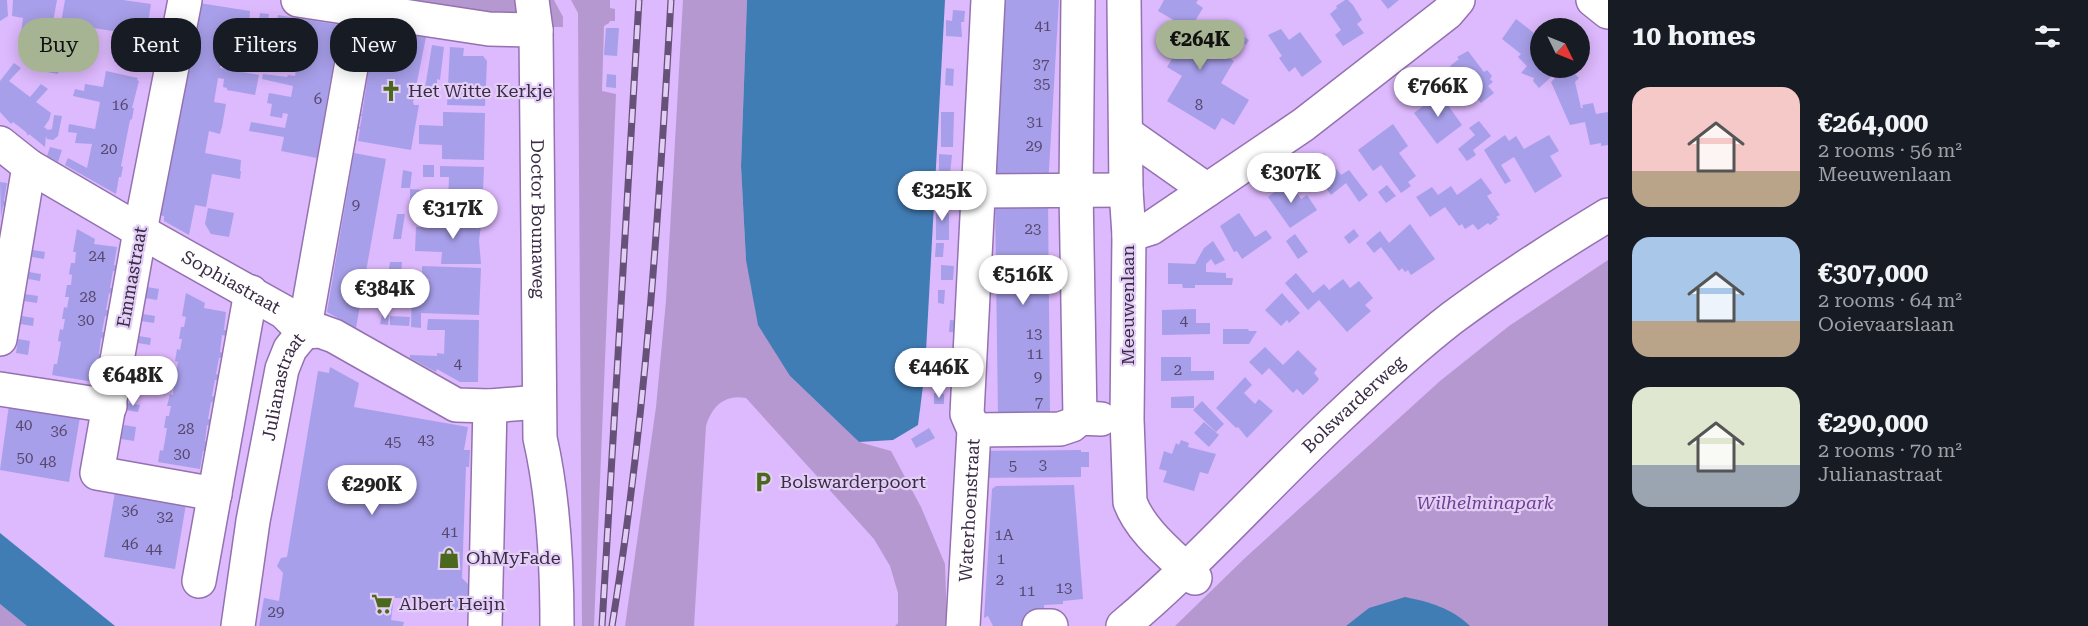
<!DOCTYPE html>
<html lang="en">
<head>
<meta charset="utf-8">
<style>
  :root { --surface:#171b24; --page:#242831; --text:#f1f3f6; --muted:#9ea1a6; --accent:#a6b494 }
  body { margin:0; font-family:"Roboto Serif",serif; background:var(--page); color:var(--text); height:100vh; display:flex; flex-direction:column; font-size:22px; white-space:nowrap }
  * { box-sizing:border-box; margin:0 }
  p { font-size:20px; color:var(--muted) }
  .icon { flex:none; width:33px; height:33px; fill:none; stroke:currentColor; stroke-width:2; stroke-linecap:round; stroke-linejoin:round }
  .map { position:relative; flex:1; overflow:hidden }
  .sheet { display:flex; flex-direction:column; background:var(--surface); width:480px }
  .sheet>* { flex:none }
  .guide { position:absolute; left:18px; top:18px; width:570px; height:54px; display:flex; gap:12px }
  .needle { width:39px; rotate:133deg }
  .tools { position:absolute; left:1530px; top:18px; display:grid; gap:12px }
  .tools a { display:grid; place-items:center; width:60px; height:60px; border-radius:50%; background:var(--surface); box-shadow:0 3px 15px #0003; font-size:30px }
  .price { position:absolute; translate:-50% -51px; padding:0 14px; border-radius:21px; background:#fff; color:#222; font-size:20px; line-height:39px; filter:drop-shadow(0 2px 3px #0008) }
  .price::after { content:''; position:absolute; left:50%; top:36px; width:18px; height:14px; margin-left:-9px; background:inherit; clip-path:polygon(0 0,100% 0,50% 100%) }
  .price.active { background:var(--accent); color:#111 }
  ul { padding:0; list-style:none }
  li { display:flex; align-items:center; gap:18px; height:150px; padding:0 24px }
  li span { display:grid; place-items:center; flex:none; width:168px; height:120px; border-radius:18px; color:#555 }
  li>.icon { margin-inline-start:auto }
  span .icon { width:72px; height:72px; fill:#fffc; stroke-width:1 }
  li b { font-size:26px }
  h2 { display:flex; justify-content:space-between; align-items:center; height:72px; padding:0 24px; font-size:26px }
  .chip { padding:0 21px; border-radius:24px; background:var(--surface); box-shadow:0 3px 15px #0003; font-size:21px; line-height:54px }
  .chip.active { background:var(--accent); color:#111 }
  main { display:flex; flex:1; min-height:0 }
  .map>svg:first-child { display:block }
</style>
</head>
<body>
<main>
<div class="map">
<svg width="1608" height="626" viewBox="0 0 1608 626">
  <rect width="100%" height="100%" fill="#ddb9fd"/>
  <g fill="#b698d1">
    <polygon points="379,0 521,0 518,10 509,19"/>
    <polygon points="544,0 554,0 563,17 563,27 548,27"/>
    <polygon points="571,0 610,0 610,8 615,9 615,21 610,21 609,23 604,26 602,91 616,94 594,626 582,626 578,13"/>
    <path d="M683 0H747L741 166 746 260 790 376 859 442 891 451 921 507 945 564 947 626H895L898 623V593L890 566 874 539 746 398C725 394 712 406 706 426L694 626H625L656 407 666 301Z"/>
    <polygon points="1608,260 1608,626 1175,626 1245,558 1440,381 1509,326"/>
    <polygon points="0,604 27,626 0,626"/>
  </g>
  <g fill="#417db5">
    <polygon points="747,0 945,0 925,370 918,425 893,440 859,442 790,376 758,325 746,260 741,166"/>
    <polygon points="0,533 115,626 27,626 0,604"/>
    <path d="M1405 597C1430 602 1451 608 1470 626H1346L1369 608Z"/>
  </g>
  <g fill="#a89fea">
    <polygon points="0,0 7,0 8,16 0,21"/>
    <polygon points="13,0 57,0 53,22 41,20 38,36 21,33 23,18 12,16"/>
    <polygon points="65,0 123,0 151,4 146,36 135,34 132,50 122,48 121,54 128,55 126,68 119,66 119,63 114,62 116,47 115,47 119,32 87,27 86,42 72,40 76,26 61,23"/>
    <polygon points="1005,0 1059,0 1048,186 994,184"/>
    <polygon points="1164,0 1198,0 1196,3 1203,8 1195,21 1205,27 1194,44 1203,49 1206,44 1234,61 1221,83 1249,100 1234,125 1222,118 1215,130 1167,101 1182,76 1167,67 1185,38 1171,30 1177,22 1158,11"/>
    <polygon points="1345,0 1348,0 1353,5 1362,20 1357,24 1364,33 1343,46 1335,35 1341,30 1330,14 1337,8 1336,6"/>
    <polygon points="1381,0 1399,0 1388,9"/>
    <polygon points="199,3 250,11 249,25 258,27 260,13 269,14 264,44 226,41 220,68 259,75 255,95 227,90 227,88 223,87 224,79 218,78 214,102 226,104 222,127 220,134 209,131 205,153 241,160 240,171 241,171 240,179 212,174 206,207 195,205 189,235 164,221 164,216 159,215"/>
    <polygon points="953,10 965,11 964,22 961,22 962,37 946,36 946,20 952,21"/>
    <polygon points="278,15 340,25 317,158 281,151 284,137 249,131 251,122 285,128 288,114 283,113 282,118 270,116 272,104 267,103 269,93 291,97 293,86 262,79 263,74 287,77 288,75 295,76 297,64 271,60"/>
    <polygon points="1516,19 1539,37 1540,35 1540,68 1561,68 1539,88 1533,81 1534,78 1521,73 1527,66 1518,57 1521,54 1502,39"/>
    <polygon points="1552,20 1564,28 1546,28"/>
    <polygon points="606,28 619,28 617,56 604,55"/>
    <polygon points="1281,29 1289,40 1300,32 1322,62 1302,77 1295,67 1289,72 1279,58 1282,56 1268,35"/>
    <polygon points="375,30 426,37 413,102 414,105 419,105 411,150 358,141 360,129 355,126 360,127 362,116 357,114 362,114"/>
    <polygon points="1235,31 1249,40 1246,45 1232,36"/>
    <polygon points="432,45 444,47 440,80 437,79 437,88 425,88"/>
    <polygon points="450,47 464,48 463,56 483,56 487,61 485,106 447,105"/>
    <polygon points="1468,51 1484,72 1487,70 1492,76 1490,79 1493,82 1488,86 1494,93 1481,103 1464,84 1463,85 1450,66 1459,59 1457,57"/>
    <polygon points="49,61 60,63 58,74 47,72"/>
    <polygon points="14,63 21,68 9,81 30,97 41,84 48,89 36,102 51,113 49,120 44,127 48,130 52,129 54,115 62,116 58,136 53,140 47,139 46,136 45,147 29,134 28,136 26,132 13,122 11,124 0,112 0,81"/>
    <polygon points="946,68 954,69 953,86 945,85"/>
    <polygon points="1566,68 1569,68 1579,78 1575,82 1581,108 1583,108 1582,105 1593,103 1596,114 1608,112 1608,145 1601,146 1601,143 1590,145 1585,122 1570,125 1551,82"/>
    <polygon points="106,71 138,78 137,80 139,81 132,108 134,108 132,119 130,120 121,166 123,167 121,177 119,177 116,194 65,165 68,158 87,168 92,144 75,143 77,133 68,132 69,124 95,129 100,102 73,96 75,89 84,91 85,84 103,87"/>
    <polygon points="607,74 616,75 616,88 606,87"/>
    <polygon points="1438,91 1462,125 1437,144 1414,113 1430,101 1428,98"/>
    <polygon points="443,112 485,113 484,160 442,159 442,145 419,144 419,125 443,126"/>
    <polygon points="941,112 954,112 953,147 941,147"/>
    <polygon points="1479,121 1491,136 1473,150 1476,155 1467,161 1458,149 1475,135 1469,128"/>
    <polygon points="1393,124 1408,146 1399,153 1416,176 1408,182 1411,186 1401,193 1381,165 1373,171 1358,150"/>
    <polygon points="1505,135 1509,141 1516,136 1524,149 1549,135 1559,151 1550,156 1562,176 1535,193 1514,157 1501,165 1511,181 1505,184 1484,150"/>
    <polygon points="50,147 62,150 58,162 47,156"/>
    <polygon points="354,153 386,159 356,328 327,312"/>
    <polygon points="1324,153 1341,175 1349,170 1368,195 1359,202 1346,183 1331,195 1326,188 1320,192 1305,167"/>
    <polygon points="939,154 952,155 949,183 939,183"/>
    <rect x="423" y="165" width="11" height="12"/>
    <polygon points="440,166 484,167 482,214 424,211 424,193 441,193 441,202 448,203 449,177 440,177"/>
    <polygon points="403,170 412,172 410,188 401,188"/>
    <polygon points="1481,178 1492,193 1487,196 1500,215 1496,217 1498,219 1490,225 1488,223 1478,230 1473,224 1465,229 1462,224 1459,226 1445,207 1430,217 1416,197 1432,187 1438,195 1451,186 1457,195"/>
    <polygon points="1286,180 1288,183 1290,182 1301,199 1307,195 1317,210 1290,228 1268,197 1277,190 1275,187"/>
    <polygon points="0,182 7,183 4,201 7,201 6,207 3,206 1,218"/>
    <polygon points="1387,185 1396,196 1386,203 1378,192"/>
    <polygon points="410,189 423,190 422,201 410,200"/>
    <polygon points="1048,197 1050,415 998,415 995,198"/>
    <polygon points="936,201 944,201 944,212 949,213 949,240 936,240"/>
    <polygon points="208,208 234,213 229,237 211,234 205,224"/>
    <polygon points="1239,213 1255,237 1266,230 1272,238 1242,259 1237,251 1234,252 1220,226"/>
    <polygon points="397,214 405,214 401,239 393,239"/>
    <polygon points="442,216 482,217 479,241 481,264 441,264 442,252 415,251 416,227 442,228"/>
    <polygon points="1410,224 1435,259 1411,275 1408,270 1405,272 1402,268 1399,271 1381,247 1374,253 1366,243 1380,231 1389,243"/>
    <polygon points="77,229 95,239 94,244 117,247 114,265 117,266 116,271 113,271 110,288 113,288 112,294 109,293 106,310 109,310 108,316 105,316 102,332 106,333 105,339 101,338 99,354 102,355 100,365 97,365 94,382 52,375 54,364 57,364 61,342 58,341 60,329 63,330 65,319 62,319 64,307 67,308 69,297 65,297 67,285 71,285 72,275 69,274 71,263 75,263 76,252 73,252"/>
    <polygon points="1354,229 1359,236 1349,244 1344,237"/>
    <polygon points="1295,234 1308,252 1298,259 1286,241"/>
    <polygon points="1213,241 1225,260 1215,265 1211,259 1206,264 1206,272 1226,273 1226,278 1233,278 1232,285 1195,285 1195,288 1183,288 1182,284 1168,284 1168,263 1195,264 1204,248"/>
    <polygon points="936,243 944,243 943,257 935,257"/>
    <polygon points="33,250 45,252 44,259 32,257"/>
    <polygon points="390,262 402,262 401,275 388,275"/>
    <polygon points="941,265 954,266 953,280 941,280"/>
    <polygon points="422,266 481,268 479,315 421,313 421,328 411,327 412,290 428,290 429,279 422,278"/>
    <polygon points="29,272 41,274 40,281 28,279"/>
    <polygon points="1296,273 1313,293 1324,284 1329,290 1343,279 1350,288 1359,281 1373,298 1365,305 1371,311 1347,332 1319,300 1308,310 1285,283"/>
    <polygon points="147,287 159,289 157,300 145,298"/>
    <polygon points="938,290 945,290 944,304 938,303"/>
    <polygon points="186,293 205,303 204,308 226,312 224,330 227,330 226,336 222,335 220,352 223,353 222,358 219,358 216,374 219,375 218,380 215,380 212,396 215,397 214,403 211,402 208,419 211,419 210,425 207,425 205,441 208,442 206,452 203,451 200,469 158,462 160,450 163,451 165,440 167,428 164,428 166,416 169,416 171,406 167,406 170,394 173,395 174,384 171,383 173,372 176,372 178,362 175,361 177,349 180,350 182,339 179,339 181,327 184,327 186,317 182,316"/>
    <polygon points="1282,293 1300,313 1289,323 1287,320 1281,326 1265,310"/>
    <polygon points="25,294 38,296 37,303 24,301"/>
    <polygon points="1196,309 1196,323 1210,323 1210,334 1162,335 1162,310"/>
    <polygon points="143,314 155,316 154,323 141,321"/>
    <polygon points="382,315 389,315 388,325 380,324"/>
    <polygon points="22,316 34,318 33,326 20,324"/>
    <polygon points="390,316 410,317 409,326 390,325"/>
    <polygon points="428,319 479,320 478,382 460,382 437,369 436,372 410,358 410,355 437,356 437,353 444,354 445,330 427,330"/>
    <polygon points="950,320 962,321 962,333 949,332"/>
    <polygon points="1223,329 1248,329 1249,331 1257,331 1249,344 1223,344"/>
    <polygon points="139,336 151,338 150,345 138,343"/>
    <polygon points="18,339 30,341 28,355 16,353"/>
    <polygon points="1265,347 1283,365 1298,350 1317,369 1314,373 1319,379 1317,382 1303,395 1297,389 1293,393 1269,368 1262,375 1249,362"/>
    <polygon points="1161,357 1191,357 1191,371 1214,371 1214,380 1161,381"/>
    <polygon points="135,358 147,361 146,368 134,366"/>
    <polygon points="932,359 943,360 943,367 932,367"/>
    <polygon points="330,367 359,383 354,407 468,427 464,450 470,450 469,467 466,467 462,578 472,588 471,602 462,611 448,610 439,599 394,598 391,620 404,622 403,626 259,626 264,598 279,601 283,573 277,566 281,558 287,557 318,371 329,373"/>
    <polygon points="1245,377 1252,385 1244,393 1255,404 1259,399 1273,411 1247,438 1238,427 1236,428 1216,408"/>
    <polygon points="131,381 144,383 142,390 130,388"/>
    <polygon points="934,393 944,394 944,404 934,404"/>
    <polygon points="1194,396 1194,408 1171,408 1171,397"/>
    <polygon points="1202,401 1224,424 1216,432 1193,410"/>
    <polygon points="127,403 140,405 138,412 126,410"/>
    <polygon points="9,405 80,417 69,482 0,470"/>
    <polygon points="1204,422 1219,435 1209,447 1194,433"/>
    <polygon points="124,425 136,427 134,441 121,439"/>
    <polygon points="929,428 935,438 916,448 911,439"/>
    <polygon points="1181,440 1189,443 1188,447 1216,454 1208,474 1200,472 1194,491 1163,482 1167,471 1159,469 1164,451 1172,454 1176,443 1179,445"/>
    <polygon points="1081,450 1081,452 1089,452 1089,467 1081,467 1081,477 980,478 980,451"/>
    <polygon points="1074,485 1083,599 1063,601 1063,604 1044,605 1045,626 993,626 988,616 984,618 992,489 996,486"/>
    <polygon points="115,492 186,504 175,569 104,557"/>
  </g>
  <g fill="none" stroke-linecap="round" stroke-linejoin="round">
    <defs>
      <g id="minor">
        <polyline points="185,0 140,231 97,473 215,494"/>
        <polyline points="298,0 489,29 536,30"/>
        <polyline points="1078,0 1076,190 1080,418"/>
        <path d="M1124 0 1126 190 1129 235 1127 419 1130 502C1141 532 1173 556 1195 578"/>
        <polyline points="1593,0 1608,12"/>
        <polyline points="1126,133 1207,190"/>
        <path id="s1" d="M0 143 29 166 140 231 284 312 304 332 320 331 334 336 456 405 490 406 539 402"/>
        <polyline points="979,191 1126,190"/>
        <polyline points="1129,235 1151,228 1303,125 1447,13 1458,0"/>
        <polyline points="0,339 29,166"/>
        <polyline points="0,389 110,406"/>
        <polyline points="974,430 1060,429 1072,425 1080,418 1101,419"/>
        <polyline points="199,581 251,292"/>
        <path id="s2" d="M238 626 253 521 282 369 290 349 304 332 363 0"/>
        <polyline points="485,626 490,406"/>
        <path id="s3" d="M963 626 974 430 967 414 988 0"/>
        <polyline points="1039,626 1051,626"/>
      </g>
      <g id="major">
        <path id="s4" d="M532 0 536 30 540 438C554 499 557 564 557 626"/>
        <path id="s5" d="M1123 626C1198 563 1264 488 1336 420 1373 385 1412 349 1452 318 1502 281 1555 247 1608 215"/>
      </g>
    </defs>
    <use href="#minor" stroke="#9472b0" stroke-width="36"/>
    <use href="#major" stroke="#9472b0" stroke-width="36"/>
    <use href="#minor" stroke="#fff" stroke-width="33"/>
    <use href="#major" stroke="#fff" stroke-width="33"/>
    <defs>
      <g id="rail">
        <polyline points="602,626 639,0"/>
        <path d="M612 626C646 418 659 210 671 0"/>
      </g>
    </defs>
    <use href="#rail" stroke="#665178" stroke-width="7"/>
    <use href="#rail" stroke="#e3cef6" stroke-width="4.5" stroke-dasharray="14" stroke-linecap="butt"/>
  </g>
  <defs>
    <symbol id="church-bare" viewBox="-9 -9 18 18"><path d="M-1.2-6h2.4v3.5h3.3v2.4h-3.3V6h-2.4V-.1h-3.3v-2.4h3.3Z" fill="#4b681d" stroke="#e3cef6" stroke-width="2.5" paint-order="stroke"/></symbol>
    <symbol id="parking-bare" viewBox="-9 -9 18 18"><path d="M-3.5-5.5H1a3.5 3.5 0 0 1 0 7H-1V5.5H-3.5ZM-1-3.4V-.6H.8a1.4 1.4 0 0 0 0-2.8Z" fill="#4b681d" stroke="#e3cef6" stroke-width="2.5" paint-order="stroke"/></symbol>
    <symbol id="shop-bare" viewBox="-9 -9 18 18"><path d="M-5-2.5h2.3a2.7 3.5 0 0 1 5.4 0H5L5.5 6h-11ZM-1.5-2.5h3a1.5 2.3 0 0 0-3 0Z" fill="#4b681d" stroke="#e3cef6" stroke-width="2.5" paint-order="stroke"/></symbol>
    <symbol id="supermarket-bare" viewBox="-9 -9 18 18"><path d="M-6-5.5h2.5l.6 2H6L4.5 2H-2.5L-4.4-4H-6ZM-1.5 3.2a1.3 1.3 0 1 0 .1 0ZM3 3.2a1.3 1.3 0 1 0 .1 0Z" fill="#4b681d" stroke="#e3cef6" stroke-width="2.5" paint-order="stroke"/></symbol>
  </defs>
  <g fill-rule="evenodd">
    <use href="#church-bare" x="376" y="76" width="30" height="30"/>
    <use href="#parking-bare" x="748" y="467" width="30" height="30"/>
    <use href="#shop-bare" x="434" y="543" width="30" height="30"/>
    <use href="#supermarket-bare" x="367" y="589" width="30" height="30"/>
  </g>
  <g text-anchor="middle" stroke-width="4.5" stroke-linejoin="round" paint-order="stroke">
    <g font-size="15" fill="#56486f">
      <text x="1043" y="31">41</text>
      <text x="1041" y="69">37</text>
      <text x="1042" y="89">35</text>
      <text x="318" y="104">6</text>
      <text x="120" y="110">16</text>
      <text x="1199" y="110">8</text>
      <text x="1035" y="127">31</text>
      <text x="1034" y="151">29</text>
      <text x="109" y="154">20</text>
      <text x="356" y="210">9</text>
      <text x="1033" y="234">23</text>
      <text x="97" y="261">24</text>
      <text x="88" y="302">28</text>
      <text x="86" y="325">30</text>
      <text x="1184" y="326">4</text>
      <text x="1034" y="339">13</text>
      <text x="1035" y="359">11</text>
      <text x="458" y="369">4</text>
      <text x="1178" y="375">2</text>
      <text x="1038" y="382">9</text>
      <text x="1039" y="407">7</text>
      <text x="24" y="430">40</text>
      <text x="186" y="434">28</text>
      <text x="59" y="436">36</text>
      <text x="426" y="445">43</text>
      <text x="393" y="447">45</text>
      <text x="182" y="459">30</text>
      <text x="25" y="463">50</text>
      <text x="48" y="467">48</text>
      <text x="1043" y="470">3</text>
      <text x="1013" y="471">5</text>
      <text x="130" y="516">36</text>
      <text x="165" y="522">32</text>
      <text x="450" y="537">41</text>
      <text x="1004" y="540">1A</text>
      <text x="130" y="549">46</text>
      <text x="154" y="554">44</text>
      <text x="1001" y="564">1</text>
      <text x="1000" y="585">2</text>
      <text x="1064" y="593">13</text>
      <text x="1027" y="596">11</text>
      <text x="276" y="617">29</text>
    </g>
    <g font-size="18" fill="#3a2b46" stroke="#e3cef6" text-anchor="start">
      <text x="408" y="97">Het Witte Kerkje</text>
      <text x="780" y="488">Bolswarderpoort</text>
      <text x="466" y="564">OhMyFade</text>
      <text x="399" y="610">Albert Heijn</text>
    </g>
    <g font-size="18" fill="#3a2b46" stroke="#e3cef6">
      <text dy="6" stroke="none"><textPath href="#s4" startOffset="219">Doctor Boumaweg</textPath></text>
      <text transform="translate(132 277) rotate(-80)" y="6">Emmastraat</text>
      <text dy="6" stroke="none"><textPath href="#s1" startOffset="270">Sophiastraat</textPath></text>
      <text transform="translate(1128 305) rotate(-90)" y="6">Meeuwenlaan</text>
      <text dy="6" stroke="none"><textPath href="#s2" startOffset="244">Julianastraat</textPath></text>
      <text dy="6" stroke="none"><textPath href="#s5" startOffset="320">Bolswarderweg</textPath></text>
      <text dy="6" stroke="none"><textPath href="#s3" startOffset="116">Waterhoenstraat</textPath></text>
    </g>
    <g font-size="18" font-style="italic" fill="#6e3e91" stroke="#e3cef6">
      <text x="1485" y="509">Wilhelminapark</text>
    </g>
  </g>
</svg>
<div class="tools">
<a><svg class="needle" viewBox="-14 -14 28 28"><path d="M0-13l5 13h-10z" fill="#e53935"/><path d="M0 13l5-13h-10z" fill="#9ea1a6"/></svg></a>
</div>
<b class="price active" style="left:1200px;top:71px">€264K</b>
<b class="price" style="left:1438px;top:118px">€766K</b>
<b class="price" style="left:1291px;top:204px">€307K</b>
<b class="price" style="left:942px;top:222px">€325K</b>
<b class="price" style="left:453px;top:240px">€317K</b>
<b class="price" style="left:1023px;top:306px">€516K</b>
<b class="price" style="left:385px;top:320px">€384K</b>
<b class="price" style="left:939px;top:399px">€446K</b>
<b class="price" style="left:133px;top:407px">€648K</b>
<b class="price" style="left:372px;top:516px">€290K</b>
<div class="guide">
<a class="chip active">Buy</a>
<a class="chip">Rent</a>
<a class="chip">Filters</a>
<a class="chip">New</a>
</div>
</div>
<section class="sheet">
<h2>10 homes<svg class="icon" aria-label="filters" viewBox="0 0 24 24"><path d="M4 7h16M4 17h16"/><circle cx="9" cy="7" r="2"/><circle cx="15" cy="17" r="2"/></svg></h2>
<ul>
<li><span style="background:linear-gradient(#f6c9c9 70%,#b9a48a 0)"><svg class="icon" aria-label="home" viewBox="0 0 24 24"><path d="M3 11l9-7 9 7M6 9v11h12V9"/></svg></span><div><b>€264,000</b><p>2 rooms · 56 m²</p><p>Meeuwenlaan</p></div></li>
<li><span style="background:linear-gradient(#a9c7e8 70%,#b9a48a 0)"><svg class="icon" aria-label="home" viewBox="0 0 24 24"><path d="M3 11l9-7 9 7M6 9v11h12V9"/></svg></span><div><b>€307,000</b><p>2 rooms · 64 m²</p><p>Ooievaarslaan</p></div></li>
<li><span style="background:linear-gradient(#dfe7d0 65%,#9aa5b1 0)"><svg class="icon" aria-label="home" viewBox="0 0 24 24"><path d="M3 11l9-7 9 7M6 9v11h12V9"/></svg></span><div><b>€290,000</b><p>2 rooms · 70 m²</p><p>Julianastraat</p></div></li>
</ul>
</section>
</main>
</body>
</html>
